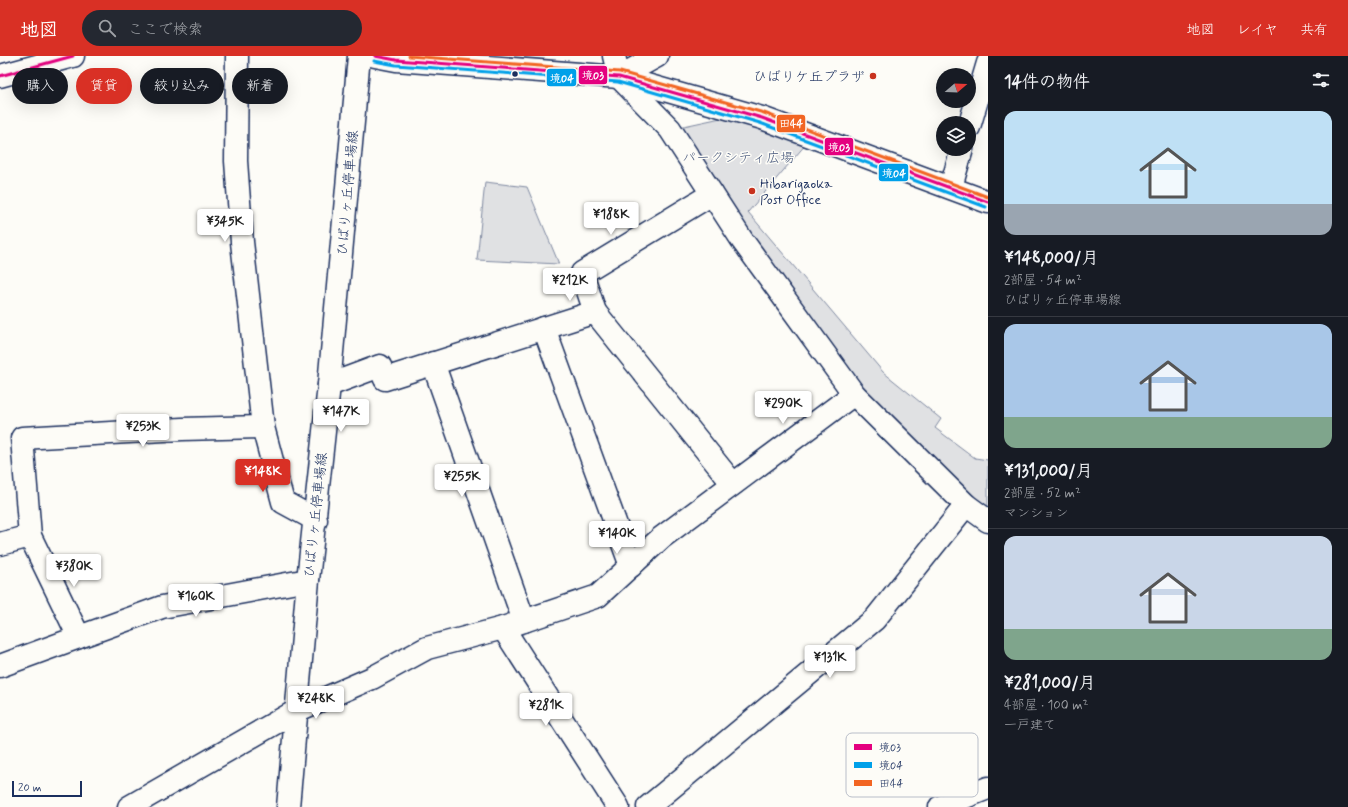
<!DOCTYPE html>
<html lang="ja">
<head>
<meta charset="utf-8">
<style>
  :root { --surface:#171b24; --page:#242831; --text:#f1f3f6; --muted:#9ea1a6; --line:#363941; --accent:#d93025 }
  body { margin:0; font-family:Mynerve,"Klee One",sans-serif; background:var(--page); color:var(--text); height:100vh; display:flex; flex-direction:column; font-size:15px; white-space:nowrap }
  * { box-sizing:border-box; margin:0 }
  p { font-size:13px; color:var(--muted) }
  .icon { flex:none; width:22px; height:22px; fill:none; stroke:currentColor; stroke-width:2; stroke-linecap:round; stroke-linejoin:round }
  .map { position:relative; flex:1; overflow:hidden }
  .drawer { display:flex; flex-direction:column; background:var(--surface); width:360px }
  .drawer>* { flex:none }
  .top-card { position:absolute; left:12px; top:12px; width:380px; height:36px; display:flex; gap:8px }
  .needle { width:26px; rotate:71deg }
  .buttons { position:absolute; left:936px; top:12px; display:grid; gap:8px }
  .buttons a { display:grid; place-items:center; width:40px; height:40px; border-radius:50%; background:var(--surface); box-shadow:0 4px 16px #0002; font-size:20px }
  .scale { position:absolute; left:12px; bottom:10px; width:70px; box-sizing:border-box; padding-left:4px; border:2px solid #1b2f5e; border-top:0; font-size:11px; line-height:14px; white-space:nowrap; color:#1b2f5e; -webkit-text-stroke:3px #fdfcf7; paint-order:stroke }
  .price { position:absolute; translate:-50% -34px; padding:0 9px; border-radius:4px; background:#fff; color:#222; font-size:13px; line-height:26px; filter:drop-shadow(0 1px 2px #0008) }
  .price::after { content:''; position:absolute; left:50%; top:24px; width:12px; height:9px; margin-left:-6px; background:inherit; clip-path:polygon(0 0,100% 0,50% 100%) }
  .price.selected { background:var(--accent); color:#fff }
  ul { padding:0; list-style:none }
  li { display:grid; align-content:center; gap:8px; height:212px; padding:0 16px }
  li+li { border-top:1px solid var(--line) }
  li span { display:grid; place-items:center; height:124px; border-radius:12px; color:#555 }
  li>.icon { margin-inline-start:auto }
  span .icon { width:72px; height:72px; fill:#fffc; stroke-width:1 }
  li b { font-size:17px }
  h2 { display:flex; justify-content:space-between; align-items:center; height:48px; padding:0 16px; font-size:17px }
  .pill { padding:0 14px; border-radius:18px; background:var(--surface); box-shadow:0 4px 16px #0002; font-size:14px; line-height:36px }
  .pill.selected { background:var(--accent); color:#fff }
  header { display:flex; align-items:center; gap:24px; box-sizing:border-box; height:56px; padding:0 20px; background:var(--accent); color:#fff }
  header strong { font-size:19px }
  nav { display:flex; gap:22px; margin-inline-start:auto; font-size:14px }
  .search { width:280px; height:36px; background:var(--page); display:flex; align-items:center; gap:10px; box-sizing:border-box; padding:0 14px; border-radius:22px; color:var(--muted); font-size:15px }
  main { display:flex; flex:1; min-height:0 }
  .map>svg:first-child { display:block }
</style>
</head>
<body>
<header>
<strong>地図</strong>
<div class="search"><svg class="icon" aria-label="search" viewBox="0 0 24 24"><circle cx="10" cy="10" r="6"/><path d="M15 15l6 6"/></svg>ここで検索</div>
<nav><a>地図</a><a>レイヤ</a><a>共有</a></nav>
</header>
<main>
<div class="map">
<svg width="988" height="751" viewBox="0 0 988 751">
  <rect width="100%" height="100%" fill="#fdfcf7"/>
  <filter id="ink" filterUnits="userSpaceOnUse"><feTurbulence type="fractalNoise" baseFrequency=".025" numOctaves="2"/><feDisplacementMap in="SourceGraphic" scale="8" xChannelSelector="R" yChannelSelector="G"/><feConvolveMatrix kernelMatrix="1 2 1 2 8 2 1 2 1" color-interpolation-filters="sRGB"/></filter>
  <g filter="url(#ink)">
    <g fill="#e0e1e3" stroke="#7e88a0">
      <polygon points="744,57 812,81 748,156 883,316 941,363 935,372 975,402 988,404 988,465 854,338 670,73"/>
      <polygon points="485,126 527,131 559,208 477,204"/>
    </g>
    <g fill="none" stroke-linecap="round" stroke-linejoin="round">
      <defs>
        <g id="minor">
          <polyline points="237,0 236,105 242,186 263,371 283,446 316,464"/>
          <polyline points="614,0 619,21 670,73 742,184 854,338 966,449 988,465"/>
          <polyline points="619,21 657,0"/>
          <polyline points="969,71 988,7"/>
          <polyline points="951,131 962,93"/>
          <polyline points="595,256 582,217 712,138"/>
          <polyline points="544,272 631,510"/>
          <polyline points="433,307 524,565"/>
          <polyline points="329,329 380,310 385,323 595,256 733,428"/>
          <polyline points="0,488 30,480"/>
          <polyline points="503,572 618,751"/>
          <polyline points="79,581 162,551 308,524"/>
          <polyline points="0,610 79,581 30,480 22,382 182,373 263,371"/>
          <polyline points="129,751 296,655 372,622 427,592 503,572 598,540 661,482 854,338"/>
          <polyline points="648,751 875,563 966,449"/>
          <polyline points="940,751 988,732"/>
        </g>
        <g id="major">
          <polyline points="375,0 396,4 619,21 762,62 988,146"/>
          <polyline points="0,20 73,0"/>
          <polyline points="288,751 308,524 329,329 359,0"/>
        </g>
      </defs>
      <use href="#minor" stroke="#1b2f5e" stroke-width="25"/>
      <use href="#major" stroke="#1b2f5e" stroke-width="25"/>
      <use href="#minor" stroke="#fdfcf7" stroke-width="22"/>
      <use href="#major" stroke="#fdfcf7" stroke-width="22"/>
      <defs>
        <g id="bus-1">
          <polyline points="375,0 396,4 619,21 762,62 988,146"/>
          <polyline points="0,20 73,0"/>
        </g>
        <polyline id="bus-2" points="374,5 396,9 618,26 760,67 986,151"/>
        <polyline id="bus-3" points="409,0 620,16 764,57 988,141"/>
      </defs>
      <use href="#bus-1" stroke="#fdfcf7" stroke-width="6"/>
      <use href="#bus-2" stroke="#fdfcf7" stroke-width="6"/>
      <use href="#bus-3" stroke="#fdfcf7" stroke-width="6"/>
      <use href="#bus-1" stroke="#e4007f" stroke-width="3"/>
      <use href="#bus-2" stroke="#00a0e9" stroke-width="3"/>
      <use href="#bus-3" stroke="#f26522" stroke-width="3"/>
    </g>
  </g>
  <circle fill="#1b2f5e" stroke="#fdfcf7" stroke-width="1.5" cx="515" cy="18" r="3.5"/>
  <g fill="#c8321e" stroke="#fdfcf7" stroke-width="1.5">
    <circle cx="873" cy="20" r="4"/>
    <circle cx="752" cy="135" r="4"/>
  </g>
  <g text-anchor="middle" stroke-width="3" stroke-linejoin="round" paint-order="stroke">
    <g font-size="14" fill="#1b2f5e" stroke="#fdfcf7" text-anchor="end">
      <text x="865" y="25">ひばりケ丘プラザ</text>
      <text x="760" y="132" text-anchor="start">Hibarigaoka<tspan x="760" dy="16">Post Office</tspan></text>
    </g>
    <g font-size="14" fill="#4c5c7f" stroke="#fdfcf7">
      <text x="738" y="106">パークシティ広場</text>
    </g>
    <g font-size="14" fill="#1b2f5e" stroke="#fdfcf7">
      <text transform="translate(347 137) rotate(-85)" y="5">ひばりヶ丘停車場線</text>
      <text transform="translate(315 459) rotate(-84)" y="5">ひばりヶ丘停車場線</text>
    </g>
  </g>
  <rect x="846" y="677" width="132" height="64" rx="6" fill="#fdfcf7" stroke="#b9bec9" stroke-width="1"/>
  <rect x="854" y="688" width="18" height="6" fill="#e4007f"/>
  <rect x="854" y="706" width="18" height="6" fill="#00a0e9"/>
  <rect x="854" y="724" width="18" height="6" fill="#f26522"/>
  <g font-size="11" fill="#1b2f5e">
    <text x="879" y="695">境03</text>
    <text x="879" y="713">境04</text>
    <text x="879" y="731">田44</text>
  </g>
  <g stroke="#fdfcf7" stroke-width="1.5">
    <rect x="578" y="9" width="30" height="20" rx="4" fill="#e4007f"/>
    <rect x="546" y="12" width="31" height="19" rx="4" fill="#00a0e9"/>
    <rect x="776" y="58" width="30" height="19" rx="4" fill="#f26522"/>
    <rect x="824" y="81" width="30" height="19" rx="4" fill="#e4007f"/>
    <rect x="878" y="107" width="31" height="19" rx="4" fill="#00a0e9"/>
  </g>
  <g font-size="11" text-anchor="middle" font-weight="bold" fill="#fff">
    <text x="593" y="23">境03</text>
    <text x="562" y="26">境04</text>
    <text x="791" y="71">田44</text>
    <text x="839" y="95">境03</text>
    <text x="894" y="121">境04</text>
  </g>
</svg>
<div class="buttons">
<a><svg class="needle" viewBox="-14 -14 28 28"><path d="M0-13l5 13h-10z" fill="#e53935"/><path d="M0 13l5-13h-10z" fill="#9ea1a6"/></svg></a>
<a><svg class="icon" aria-label="layers" viewBox="0 0 24 24"><path d="M12 4l9 5-9 5-9-5zM3 14l9 5 9-5"/></svg></a>
</div>
<div class="scale">20 m</div>
<b class="price" style="left:611px;top:180px">¥188K</b>
<b class="price" style="left:225px;top:187px">¥345K</b>
<b class="price" style="left:570px;top:246px">¥212K</b>
<b class="price" style="left:783px;top:369px">¥290K</b>
<b class="price" style="left:341px;top:377px">¥147K</b>
<b class="price" style="left:143px;top:392px">¥253K</b>
<b class="price selected" style="left:263px;top:437px">¥148K</b>
<b class="price" style="left:462px;top:442px">¥255K</b>
<b class="price" style="left:617px;top:499px">¥140K</b>
<b class="price" style="left:74px;top:532px">¥380K</b>
<b class="price" style="left:196px;top:562px">¥160K</b>
<b class="price" style="left:830px;top:623px">¥131K</b>
<b class="price" style="left:316px;top:664px">¥248K</b>
<b class="price" style="left:546px;top:671px">¥281K</b>
<div class="top-card">
<a class="pill">購入</a>
<a class="pill selected">賃貸</a>
<a class="pill">絞り込み</a>
<a class="pill">新着</a>
</div>
</div>
<section class="drawer">
<h2>14件の物件<svg class="icon" aria-label="filters" viewBox="0 0 24 24"><path d="M4 7h16M4 17h16"/><circle cx="9" cy="7" r="2"/><circle cx="15" cy="17" r="2"/></svg></h2>
<ul>
<li><span style="background:linear-gradient(#bfe0f5 75%,#9aa5b1 0)"><svg class="icon" aria-label="home" viewBox="0 0 24 24"><path d="M3 11l9-7 9 7M6 9v11h12V9"/></svg></span><div><b>¥148,000/月</b><p>2部屋 · 54 m²</p><p>ひばりヶ丘停車場線</p></div></li>
<li><span style="background:linear-gradient(#a9c7e8 75%,#7fa58c 0)"><svg class="icon" aria-label="home" viewBox="0 0 24 24"><path d="M3 11l9-7 9 7M6 9v11h12V9"/></svg></span><div><b>¥131,000/月</b><p>2部屋 · 52 m²</p><p>マンション</p></div></li>
<li><span style="background:linear-gradient(#c9d6e8 75%,#7fa58c 0)"><svg class="icon" aria-label="home" viewBox="0 0 24 24"><path d="M3 11l9-7 9 7M6 9v11h12V9"/></svg></span><div><b>¥281,000/月</b><p>4部屋 · 100 m²</p><p>一戸建て</p></div></li>
</ul>
</section>
</main>
</body>
</html>
